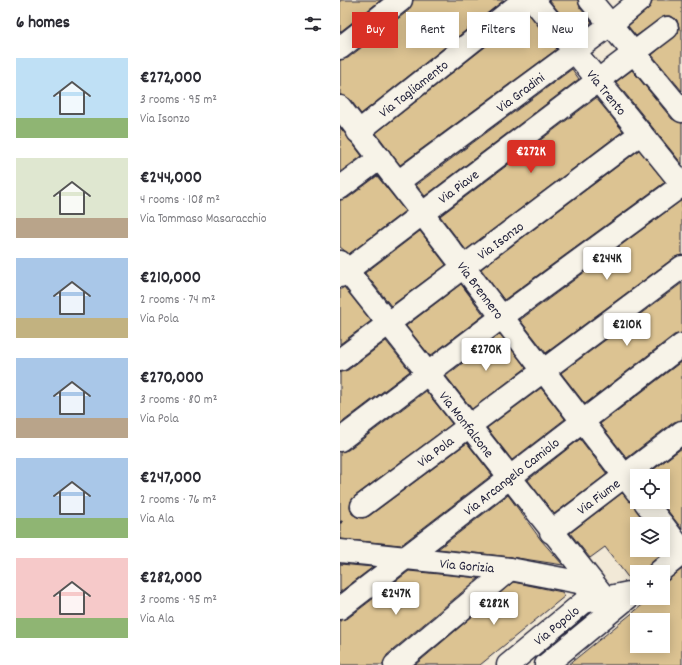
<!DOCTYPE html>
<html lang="en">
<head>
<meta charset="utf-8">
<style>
  :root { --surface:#fff; --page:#f2f2f3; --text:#2b2b33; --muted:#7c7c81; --accent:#d93025 }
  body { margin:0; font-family:Dekko,sans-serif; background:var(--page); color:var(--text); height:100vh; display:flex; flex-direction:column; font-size:15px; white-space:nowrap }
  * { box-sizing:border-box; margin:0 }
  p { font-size:13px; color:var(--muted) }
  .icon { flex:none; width:22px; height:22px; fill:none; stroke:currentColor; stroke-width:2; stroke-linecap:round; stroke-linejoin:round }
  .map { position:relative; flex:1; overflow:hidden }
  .details { display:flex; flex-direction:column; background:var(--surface); width:340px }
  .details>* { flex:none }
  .banner { position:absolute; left:12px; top:12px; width:270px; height:36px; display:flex; gap:8px }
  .controls { position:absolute; left:290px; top:469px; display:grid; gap:8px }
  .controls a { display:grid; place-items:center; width:40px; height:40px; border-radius:0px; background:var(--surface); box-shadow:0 2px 10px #0003; font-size:20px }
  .price { position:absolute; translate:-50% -34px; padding:0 9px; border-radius:4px; background:#fff; color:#222; font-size:13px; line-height:26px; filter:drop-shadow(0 1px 2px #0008) }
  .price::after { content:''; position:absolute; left:50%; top:24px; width:12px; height:9px; margin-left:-6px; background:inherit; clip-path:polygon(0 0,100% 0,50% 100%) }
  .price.selected { background:var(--accent); color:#fff }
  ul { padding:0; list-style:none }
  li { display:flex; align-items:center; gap:12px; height:100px; padding:0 16px }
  li span { display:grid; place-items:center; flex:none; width:112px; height:80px; border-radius:0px; color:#555 }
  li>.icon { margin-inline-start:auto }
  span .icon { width:48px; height:48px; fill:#fffc; stroke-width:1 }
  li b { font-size:17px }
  h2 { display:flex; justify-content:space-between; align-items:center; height:48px; padding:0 16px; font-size:17px }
  .pill { padding:0 14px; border-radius:0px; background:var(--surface); box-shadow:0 2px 10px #0003; font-size:14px; line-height:36px }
  .pill.selected { background:var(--accent); color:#fff }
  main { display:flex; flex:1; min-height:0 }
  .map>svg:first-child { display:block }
</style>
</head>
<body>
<main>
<section class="details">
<h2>6 homes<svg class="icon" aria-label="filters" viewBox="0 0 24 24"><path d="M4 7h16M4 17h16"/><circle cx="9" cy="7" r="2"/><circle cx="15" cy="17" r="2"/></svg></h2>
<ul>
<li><span style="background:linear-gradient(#bfe0f5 75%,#8fb573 0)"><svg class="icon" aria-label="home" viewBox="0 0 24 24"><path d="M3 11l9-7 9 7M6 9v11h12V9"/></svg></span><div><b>€272,000</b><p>3 rooms · 95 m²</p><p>Via Isonzo</p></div></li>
<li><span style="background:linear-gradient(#dfe7d0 75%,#b9a48a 0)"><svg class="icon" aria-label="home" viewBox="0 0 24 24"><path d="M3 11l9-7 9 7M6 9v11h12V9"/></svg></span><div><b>€244,000</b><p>4 rooms · 108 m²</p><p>Via Tommaso Masaracchio</p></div></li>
<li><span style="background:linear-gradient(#a9c7e8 75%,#c2b280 0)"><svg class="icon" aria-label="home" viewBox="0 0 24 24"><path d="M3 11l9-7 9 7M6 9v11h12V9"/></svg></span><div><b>€210,000</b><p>2 rooms · 74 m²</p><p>Via Pola</p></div></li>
<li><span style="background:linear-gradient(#a9c7e8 75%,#b9a48a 0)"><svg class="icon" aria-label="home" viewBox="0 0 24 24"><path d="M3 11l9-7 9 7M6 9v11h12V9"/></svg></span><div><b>€270,000</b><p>3 rooms · 80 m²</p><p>Via Pola</p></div></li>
<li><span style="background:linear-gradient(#a9c7e8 75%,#8fb573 0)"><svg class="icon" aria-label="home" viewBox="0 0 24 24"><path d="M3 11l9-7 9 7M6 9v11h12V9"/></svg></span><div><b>€247,000</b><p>2 rooms · 76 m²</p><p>Via Ala</p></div></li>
<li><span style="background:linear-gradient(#f6c9c9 75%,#8fb573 0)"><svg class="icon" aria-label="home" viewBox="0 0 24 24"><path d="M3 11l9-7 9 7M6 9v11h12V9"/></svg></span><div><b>€282,000</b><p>3 rooms · 95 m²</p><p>Via Ala</p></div></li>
</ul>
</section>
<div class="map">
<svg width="342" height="665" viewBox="0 0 342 665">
  <rect width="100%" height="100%" fill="#f2e9d7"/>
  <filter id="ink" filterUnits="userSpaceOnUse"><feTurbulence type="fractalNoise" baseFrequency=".025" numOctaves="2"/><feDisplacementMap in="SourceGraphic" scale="8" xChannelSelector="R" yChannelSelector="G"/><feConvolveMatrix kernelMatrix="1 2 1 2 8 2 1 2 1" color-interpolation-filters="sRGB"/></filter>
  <g filter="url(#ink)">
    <g fill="#dcc392" stroke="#22223b" fill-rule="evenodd">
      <polygon points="0,0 41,0 0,32"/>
      <polygon points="73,0 164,0 21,114 10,99 0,95 0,60 8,58 69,10"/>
      <polygon points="209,0 238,0 240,8 252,22 237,34"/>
      <polygon points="312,0 342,0 342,91 312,55 338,33 339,27 337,20 331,16 325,16 296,36 288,26 308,9"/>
      <polygon points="188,13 217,49 60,165 36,133"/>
      <polygon points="232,69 239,79 85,196 76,185"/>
      <polygon points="292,70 332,119 342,123 342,164 276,82"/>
      <polygon points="256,98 283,131 126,250 100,216"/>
      <polygon points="0,127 22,156 0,172"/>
      <polygon points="299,150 325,182 164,300 141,269"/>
      <polygon points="37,176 65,211 9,254 0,247 0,200 8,198"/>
      <polygon points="342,200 342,255 335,257 206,353 180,320"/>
      <polygon points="80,231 106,265 51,306 25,273"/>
      <polygon points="342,283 342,333 334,335 245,404 221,373"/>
      <polygon points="121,284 144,315 90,356 66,326"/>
      <polygon points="4,287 31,321 0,344 0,290"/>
      <polygon points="160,334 186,368 132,409 106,376"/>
      <polygon points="46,341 70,371 0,424 0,372 8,370"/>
      <polygon points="342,361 342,420 334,422 287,458 260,424"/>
      <polygon points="201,388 225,419 172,460 147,428"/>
      <polygon points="86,391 112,424 15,496 11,501 10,507 12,514 17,517 23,518 29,516 127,443 152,475 61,545 0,539 0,452 8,450"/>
      <polygon points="240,439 267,474 214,514 188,480"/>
      <polygon points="342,448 342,529 321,502 323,502 323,476 305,476"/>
      <polygon points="282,493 293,504 306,524 297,524 297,550 323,550 323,546 326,550 311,563 307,572 297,572 297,580 290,580 265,547 250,558 230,533"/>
      <polygon points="168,495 201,540 223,565 171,557 98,549"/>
      <polygon points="0,564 33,567 0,592"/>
      <path d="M342 569V665H228L306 602 305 598H323V584ZM297 620H323V646H297Z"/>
      <polygon points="69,571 139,578 47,655 43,665 0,665 0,620 8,618"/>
      <polygon points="173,582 222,592 225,596 140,665 75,665"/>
    </g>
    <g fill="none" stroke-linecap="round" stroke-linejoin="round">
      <defs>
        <g id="minor">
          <polyline points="193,0 342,184"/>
          <polyline points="250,0 342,111"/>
          <polyline points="0,48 61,0"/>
          <polyline points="0,107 297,492"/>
          <polyline points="18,132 184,0"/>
          <polyline points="58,182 270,25 300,0"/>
          <polyline points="0,188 40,158"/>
          <polyline points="0,262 273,608"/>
          <polyline points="0,276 327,28"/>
          <polyline points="0,360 301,133"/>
          <polyline points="0,440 162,317 342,185"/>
          <polyline points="305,502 322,524"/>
          <polyline points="22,506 342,267"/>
          <polyline points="323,525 342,550"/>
          <polyline points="211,532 342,432"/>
          <polyline points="0,551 170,569 254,585"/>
          <polyline points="0,608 342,345"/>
          <polyline points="55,665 170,569"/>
        </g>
        <g id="tertiary">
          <polyline points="319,572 342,553"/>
          <polyline points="168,665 244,602 294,592"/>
          <polyline points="206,665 291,595"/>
        </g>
      </defs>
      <use href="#minor" stroke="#22223b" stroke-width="25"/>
      <use href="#tertiary" stroke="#22223b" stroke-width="25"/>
      <polyline stroke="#22223b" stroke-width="2.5" stroke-dasharray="3 3" stroke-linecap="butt" points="0,523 5,519"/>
      <use href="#minor" stroke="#f7f3e8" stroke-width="22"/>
      <use href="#tertiary" stroke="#f7f3e8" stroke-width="22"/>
    </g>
  </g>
  <g text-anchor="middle" stroke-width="4" stroke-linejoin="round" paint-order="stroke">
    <g font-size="14" fill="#22223b" stroke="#f7f3e8">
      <text transform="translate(73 88) rotate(-38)" y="5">Via Tagliamento</text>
      <text transform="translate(180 92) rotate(-37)" y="5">Via Gradini</text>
      <text transform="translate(267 92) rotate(51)" y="5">Via Trento</text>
      <text transform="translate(118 186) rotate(-37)" y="5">Via Piave</text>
      <text transform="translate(160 240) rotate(-37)" y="5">Via Isonzo</text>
      <text transform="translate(141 290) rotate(53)" y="5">Via Brennero</text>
      <text transform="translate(127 424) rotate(52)" y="5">Via Monfalcone</text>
      <text transform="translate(95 451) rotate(-37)" y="5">Via Pola</text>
      <text transform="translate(171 476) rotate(-38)" y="5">Via Arcangelo Camiolo</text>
      <text transform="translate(258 496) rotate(-37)" y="5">Via Fiume</text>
      <text transform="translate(127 565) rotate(5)" y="5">Via Gorizia</text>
      <text transform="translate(216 625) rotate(-39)" y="5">Via Popolo</text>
    </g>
  </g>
</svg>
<div class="controls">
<a><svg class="icon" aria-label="locate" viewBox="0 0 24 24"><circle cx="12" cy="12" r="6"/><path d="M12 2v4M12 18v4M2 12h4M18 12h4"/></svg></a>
<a><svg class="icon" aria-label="layers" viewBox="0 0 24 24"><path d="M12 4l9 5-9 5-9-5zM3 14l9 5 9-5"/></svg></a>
<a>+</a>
<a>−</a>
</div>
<b class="price selected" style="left:191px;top:174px">€272K</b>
<b class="price" style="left:267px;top:281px">€244K</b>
<b class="price" style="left:287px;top:347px">€210K</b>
<b class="price" style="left:146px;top:372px">€270K</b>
<b class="price" style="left:56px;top:616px">€247K</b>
<b class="price" style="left:154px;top:626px">€282K</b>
<div class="banner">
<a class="pill selected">Buy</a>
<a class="pill">Rent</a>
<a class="pill">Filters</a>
<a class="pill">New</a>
</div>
</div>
</main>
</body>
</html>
